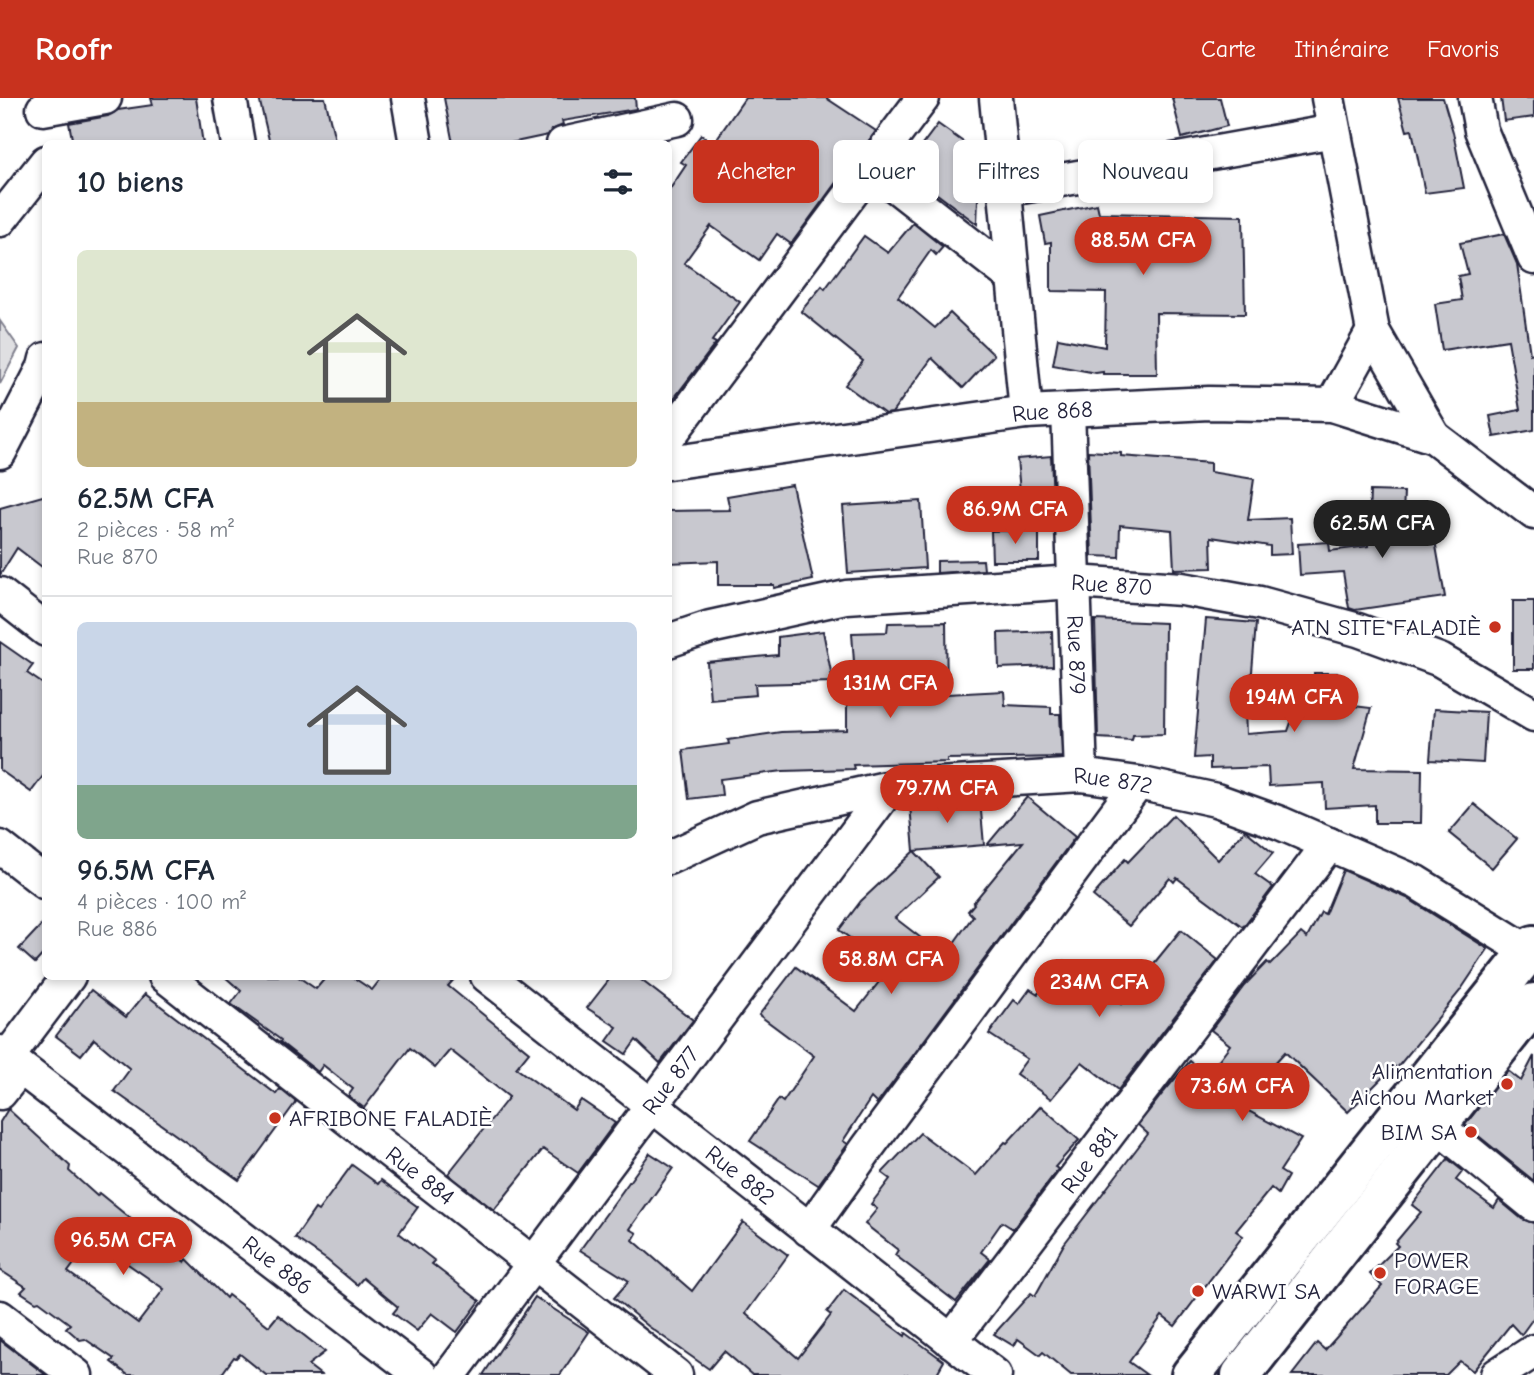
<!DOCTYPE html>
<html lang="fr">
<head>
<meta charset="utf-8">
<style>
  :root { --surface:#fff; --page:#f2f2f3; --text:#1f2937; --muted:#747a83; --line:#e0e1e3; --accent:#c8321e }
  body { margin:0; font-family:"Comic Neue",sans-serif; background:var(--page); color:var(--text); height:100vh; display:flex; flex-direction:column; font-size:26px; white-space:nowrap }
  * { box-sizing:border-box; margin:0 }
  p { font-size:23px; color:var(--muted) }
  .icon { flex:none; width:38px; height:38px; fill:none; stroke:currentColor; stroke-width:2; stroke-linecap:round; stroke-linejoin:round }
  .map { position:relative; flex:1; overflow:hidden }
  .drawer { position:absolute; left:42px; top:42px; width:630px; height:840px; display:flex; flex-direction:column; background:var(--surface); border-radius:10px; box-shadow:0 4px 10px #0003 }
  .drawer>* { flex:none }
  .hud { position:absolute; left:693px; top:42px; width:665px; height:63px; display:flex; gap:14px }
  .price { position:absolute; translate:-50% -60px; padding:0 16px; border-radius:24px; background:var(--accent); color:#fff; font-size:23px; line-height:46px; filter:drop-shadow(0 2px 4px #0008) }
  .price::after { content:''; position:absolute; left:50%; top:42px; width:21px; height:16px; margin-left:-10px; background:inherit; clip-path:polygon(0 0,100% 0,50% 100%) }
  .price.active { background:#222; color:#fff }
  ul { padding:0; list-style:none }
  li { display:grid; align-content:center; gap:14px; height:371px; padding:0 35px }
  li+li { border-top:2px solid var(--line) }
  li span { display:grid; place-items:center; height:217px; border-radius:10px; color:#555 }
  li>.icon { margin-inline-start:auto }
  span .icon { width:126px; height:126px; fill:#fffc; stroke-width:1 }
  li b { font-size:30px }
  h2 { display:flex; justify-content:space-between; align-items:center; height:84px; padding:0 35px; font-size:30px }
  .tag { padding:0 24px; border-radius:10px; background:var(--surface); box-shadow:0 4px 10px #0003; font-size:24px; line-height:63px }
  .tag.active { background:var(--accent); color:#fff }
  header { display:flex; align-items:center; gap:42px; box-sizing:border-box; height:98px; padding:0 35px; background:var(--accent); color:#fff }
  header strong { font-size:33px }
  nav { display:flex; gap:38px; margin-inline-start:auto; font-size:24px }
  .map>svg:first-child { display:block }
</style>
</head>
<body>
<header>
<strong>Roofr</strong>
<nav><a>Carte</a><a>Itinéraire</a><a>Favoris</a></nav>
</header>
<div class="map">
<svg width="1534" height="1277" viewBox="0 0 1534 1277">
  <rect width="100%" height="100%" fill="#fff"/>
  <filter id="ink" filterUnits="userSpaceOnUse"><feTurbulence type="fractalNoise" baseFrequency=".0143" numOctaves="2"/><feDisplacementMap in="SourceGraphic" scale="14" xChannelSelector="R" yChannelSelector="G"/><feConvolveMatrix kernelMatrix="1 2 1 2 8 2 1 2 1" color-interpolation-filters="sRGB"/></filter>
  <g filter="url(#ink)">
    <polygon fill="#dfdfe2" stroke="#80808e" stroke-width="2" points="0,223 19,250 0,286"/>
    <g fill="#c8c8cf" stroke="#22223b" stroke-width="2" fill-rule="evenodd">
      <polygon points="151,0 196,0 203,46 73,46 69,25 108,18 118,12 153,7"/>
      <polygon points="259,0 325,0 336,46 270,46"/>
      <polygon points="444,0 635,0 636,11 562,23 563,27 551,32 548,37 506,46 453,46"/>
      <polygon points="745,0 826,0 876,33 860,54 855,50 837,83 791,146 777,136 759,162 711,128 684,165 740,204 712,243 716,245 668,308 668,94 686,67 681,64 701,37 713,46"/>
      <polygon points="1172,0 1220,0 1227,28 1182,40"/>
      <polygon points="1398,0 1443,0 1453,34 1464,90 1425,95 1412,32 1407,33"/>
      <polygon points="1501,0 1534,0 1534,19 1504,23"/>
      <polygon points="938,26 983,58 984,70 979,77 977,126 904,71"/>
      <polygon points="1097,106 1099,115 1243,118 1245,216 1156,215 1157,276 1103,276 1103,274 1096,275 1053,267 1058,240 1105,249 1106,194 1051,193 1051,144 1045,145 1040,118"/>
      <polygon points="913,125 943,149 936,157 931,152 898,199 935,230 950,215 994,257 963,290 932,260 892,315 885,316 845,287 863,263 801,213 822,188 825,191 864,138 888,155"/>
      <polygon points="1504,136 1517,166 1530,256 1534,255 1534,332 1494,339 1490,318 1520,312 1508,242 1442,252 1435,206 1462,202 1458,178 1468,176 1460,145"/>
      <polygon points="1088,353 1121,355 1121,358 1210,365 1210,374 1254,381 1248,422 1290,420 1292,456 1270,457 1270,448 1211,439 1212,470 1174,471 1172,432 1120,427 1119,459 1092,458"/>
      <polygon points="1051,358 1053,402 1021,404 1017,361"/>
      <polygon points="792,387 813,482 774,490 774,487 718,487 718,463 668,465 668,413 730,412 727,398"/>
      <polygon points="1370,393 1404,394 1402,437 1433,431 1445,499 1355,512 1349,510 1343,474 1300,477 1298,446 1329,444 1330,453 1368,448"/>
      <polygon points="46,397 46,472 17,450 0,477 0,410"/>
      <polygon points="921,403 925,470 848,475 843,408"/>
      <polygon points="1039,432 1039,463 992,463 991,433"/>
      <polygon points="983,462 984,472 937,475 937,463"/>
      <rect x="1513" y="503" width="21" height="68"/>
      <polygon points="1206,521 1256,525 1251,586 1244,586 1246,636 1288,633 1300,599 1314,604 1314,575 1337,575 1337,606 1371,610 1354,671 1422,672 1421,725 1375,725 1375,707 1325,710 1324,685 1269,688 1268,669 1210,671 1210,659 1194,660"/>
      <polygon points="1095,522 1165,525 1164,636 1133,637 1132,642 1098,640"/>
      <polygon points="946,524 947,596 1004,593 1005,607 1051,609 1051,616 1060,616 1062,659 947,661 947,664 853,667 854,671 783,673 720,681 722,697 689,701 683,652 729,646 728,642 781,634 847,632 847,594 856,593 852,535 887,534 888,525"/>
      <polygon points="823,533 833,584 755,586 756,597 710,601 707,564 778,557 778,539"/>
      <polygon points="1052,533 1053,568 999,570 998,535"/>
      <polygon points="0,544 33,567 27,575 46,588 46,674 31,694 0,672"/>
      <polygon points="1434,611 1486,614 1483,665 1430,662"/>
      <polygon points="1027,699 1075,739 877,1006 871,1000 843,1043 848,1046 818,1087 750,1043 779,1001 783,1004 814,958 759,917 796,869 856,913 890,870 839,832 861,803 914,753 939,779 895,820 934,850 942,841 951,849 973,818 968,813 974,806 973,805 1023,744 987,747"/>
      <polygon points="980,702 984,747 914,753 910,707"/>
      <polygon points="1474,706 1517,741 1492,770 1449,735"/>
      <polygon points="1173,717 1218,762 1245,732 1273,755 1255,776 1273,789 1243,829 1177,780 1174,784 1170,780 1129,828 1093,798 1125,761 1128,764"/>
      <polygon points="1343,772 1407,800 1488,851 1460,893 1397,970 1394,968 1348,1014 1285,954 1271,969 1241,1009 1301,1041 1280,1073 1288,1078 1278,1096 1271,1090 1236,1133 1243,1138 1175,1228 1162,1218 1129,1264 1147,1277 1071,1277 1043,1254 1040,1257 1018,1241 1014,1248 994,1236 1031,1195 1035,1198 1064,1146 1148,1036 1138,1027 1163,995 1190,963 1207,977 1230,947 1211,932 1244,888 1267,864 1270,867 1301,835 1307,840 1321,814 1325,816"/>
      <polygon points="46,822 46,853 35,865 19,851"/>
      <polygon points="1181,832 1218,862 1118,992 1082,964 1051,1001 1016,976 1027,961 989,936 1014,902 1019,906 1030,891 1038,896 1065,863 1121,906"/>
      <polygon points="224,878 297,878 316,891 327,878 351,878 372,892 383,878 457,878 448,888 529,954 516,970 574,1012 581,1002 615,1025 578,1075 543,1051 494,1112 448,1076 509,999 450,952 435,970 410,950 364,1010 348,998 353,991 323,967 318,974 280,944 281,942 231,906 241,893"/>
      <polygon points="612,878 636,878 693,922 660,965 636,942 626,956 607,943 617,929 587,910"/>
      <polygon points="91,892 126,919 145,896 276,996 280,991 296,1004 239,1082 114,993 130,971 94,941 81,957 56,938"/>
      <polygon points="1534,958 1534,1083 1465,1027 1508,973 1521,983"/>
      <polygon points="1041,1008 1079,1042 1055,1069 1058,1071 1013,1131 1002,1124 981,1154 990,1161 956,1204 895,1157 898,1152 865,1126 877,1111 871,1106 890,1081 882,1075 920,1035 976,1077 1005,1044 1007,1045"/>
      <path d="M8 1011 70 1068 69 1073 97 1098 99 1095 142 1130 139 1133 185 1164 187 1161 226 1200 228 1197 269 1228 278 1217 325 1254 308 1267 321 1277H266L240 1256 236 1260 234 1259 221 1277H128L111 1264 114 1261 85 1241 80 1242 66 1230 70 1226 39 1203 36 1204 21 1194 26 1189 0 1172V1024ZM91 1143 110 1157 112 1155 164 1191 138 1225 68 1174Z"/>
      <polygon points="650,1055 673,1070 630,1131 637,1135 633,1142 692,1193 743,1124 788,1157 746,1215 798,1260 831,1217 827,1214 844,1192 905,1238 906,1235 944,1263 936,1277 752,1277 724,1253 709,1271 648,1228 614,1200 629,1183 580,1152"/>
      <polygon points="1448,1061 1463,1073 1456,1082 1494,1110 1499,1102 1522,1121 1534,1125 1534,1219 1521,1237 1511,1226 1473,1273 1460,1263 1446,1277 1292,1277 1317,1245 1325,1252 1382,1188 1370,1176 1398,1148 1395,1145 1421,1114 1412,1107"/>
      <polygon points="352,1067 378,1086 381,1082 418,1109 399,1135 435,1163 432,1166 480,1203 457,1234 432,1215 417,1233 393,1215 398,1209 363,1180 357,1187 327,1162 295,1140 315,1111 318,1113"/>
      <polygon points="535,1199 589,1234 560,1277 483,1277"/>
      <polygon points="0,1242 46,1277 0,1277"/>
    </g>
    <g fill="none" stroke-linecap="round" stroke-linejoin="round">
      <defs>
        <g id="minor">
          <polyline points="230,0 238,46"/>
          <polyline points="408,0 416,46"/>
          <polyline points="996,0 1026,314"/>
          <polyline points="1328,0 1373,233 1434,339"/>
          <polyline points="1475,0 1481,32 1534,160"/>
          <polyline points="43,11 105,0"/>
          <polyline points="563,46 677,21"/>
          <polyline points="871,69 1013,180"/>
          <polyline points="1005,92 1334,33"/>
          <polyline points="0,122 46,64"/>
          <polyline points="1332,307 1373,233"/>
          <path id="s1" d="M1068 312 1081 677"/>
          <polyline points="668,340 923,0"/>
          <polyline points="0,354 44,269 46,261"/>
          <path id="s2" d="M668 365 1026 314 1209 305 1332 307 1434 339 1534 415"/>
          <polyline points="0,496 46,532"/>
          <path id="s3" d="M668 543 710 529 846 499 1074 484 1182 491 1260 505 1358 532 1440 562 1534 617"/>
          <polyline points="0,749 46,785"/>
          <path id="s4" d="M668 760 757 719 890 689 1081 677 1138 685 1216 702 1280 725 1416 784 1534 857"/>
          <path id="s5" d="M165 878 676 1277"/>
          <path id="s6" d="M487 878 995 1277"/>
          <path id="s7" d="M0 954 421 1277"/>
          <polyline points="7,960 69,878"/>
          <polyline points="0,995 20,970"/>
          <polyline points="1436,1027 1534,1107"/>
          <polyline points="809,1132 868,1049 1138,685"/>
          <polyline points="0,1219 76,1277"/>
          <path id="s8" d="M951 1243 1329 746"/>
          <path id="s9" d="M450 1277 890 689"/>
          <polyline points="1497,1277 1534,1253"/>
        </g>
        <g id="major">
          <polyline points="1191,1277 1534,847"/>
          <polyline points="1241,1277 1534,905"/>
        </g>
      </defs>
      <use href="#minor" stroke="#22223b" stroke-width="37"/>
      <use href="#major" stroke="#22223b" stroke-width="44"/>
      <use href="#minor" stroke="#fff" stroke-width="32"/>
      <use href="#major" stroke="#fff" stroke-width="38"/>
    </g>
  </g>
  <g fill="#c8321e" stroke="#fff" stroke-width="2.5">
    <circle cx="1495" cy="529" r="7"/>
    <circle cx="1507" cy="986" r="7"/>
    <circle cx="275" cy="1020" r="7"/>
    <circle cx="1471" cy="1034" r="7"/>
    <circle cx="1380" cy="1175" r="7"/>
    <circle cx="1198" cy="1193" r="7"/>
  </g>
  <g text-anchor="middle" stroke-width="5" stroke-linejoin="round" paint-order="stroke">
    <g font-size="23" fill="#22223b" stroke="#fff">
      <text dy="8" stroke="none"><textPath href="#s2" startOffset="388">Rue 868</textPath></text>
      <text dy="8" stroke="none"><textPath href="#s3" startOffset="450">Rue 870</textPath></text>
      <text dy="8" stroke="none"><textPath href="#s1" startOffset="245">Rue 879</textPath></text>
      <text dy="8" stroke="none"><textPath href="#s4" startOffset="458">Rue 872</textPath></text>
      <text dy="8" stroke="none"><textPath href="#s9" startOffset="368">Rue 877</textPath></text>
      <text dy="8" stroke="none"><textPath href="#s8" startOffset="228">Rue 881</textPath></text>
      <text dy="8" stroke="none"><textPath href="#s5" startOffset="324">Rue 884</textPath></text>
      <text dy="8" stroke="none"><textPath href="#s6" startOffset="322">Rue 882</textPath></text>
      <text dy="8" stroke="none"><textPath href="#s7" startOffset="350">Rue 886</textPath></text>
    </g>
    <g font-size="23" fill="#22223b" stroke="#fff" text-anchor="end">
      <text x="1481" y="537">ATN SITE FALADIÈ</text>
      <text x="1493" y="981">Alimentation<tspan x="1493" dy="26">Aichou Market</tspan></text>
      <text x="289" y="1028" text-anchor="start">AFRIBONE FALADIÈ</text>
      <text x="1457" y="1042">BIM SA</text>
      <text x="1394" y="1170" text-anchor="start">POWER<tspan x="1394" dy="26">FORAGE</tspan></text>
      <text x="1212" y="1201" text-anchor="start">WARWI SA</text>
    </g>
  </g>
</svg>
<b class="price" style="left:1143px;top:179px">88.5M CFA</b>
<b class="price" style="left:1015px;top:448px">86.9M CFA</b>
<b class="price active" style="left:1382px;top:462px">62.5M CFA</b>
<b class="price" style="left:890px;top:622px">131M CFA</b>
<b class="price" style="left:1294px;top:636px">194M CFA</b>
<b class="price" style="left:947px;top:727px">79.7M CFA</b>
<b class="price" style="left:891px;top:898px">58.8M CFA</b>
<b class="price" style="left:1099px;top:921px">234M CFA</b>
<b class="price" style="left:1242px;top:1025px">73.6M CFA</b>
<b class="price" style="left:123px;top:1179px">96.5M CFA</b>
<div class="hud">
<a class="tag active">Acheter</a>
<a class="tag">Louer</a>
<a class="tag">Filtres</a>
<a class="tag">Nouveau</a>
</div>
<section class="drawer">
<h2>10 biens<svg class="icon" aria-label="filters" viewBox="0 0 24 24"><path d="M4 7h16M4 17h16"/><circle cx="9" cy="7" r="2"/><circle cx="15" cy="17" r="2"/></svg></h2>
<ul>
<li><span style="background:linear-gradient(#dfe7d0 70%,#c2b280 0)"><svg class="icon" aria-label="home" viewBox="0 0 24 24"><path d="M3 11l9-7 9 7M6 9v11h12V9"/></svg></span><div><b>62.5M CFA</b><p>2 pièces · 58 m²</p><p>Rue 870</p></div></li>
<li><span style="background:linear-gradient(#c9d6e8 75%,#7fa58c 0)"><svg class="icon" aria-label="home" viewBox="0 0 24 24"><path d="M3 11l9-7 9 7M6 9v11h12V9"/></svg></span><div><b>96.5M CFA</b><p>4 pièces · 100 m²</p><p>Rue 886</p></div></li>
</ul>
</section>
</div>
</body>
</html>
